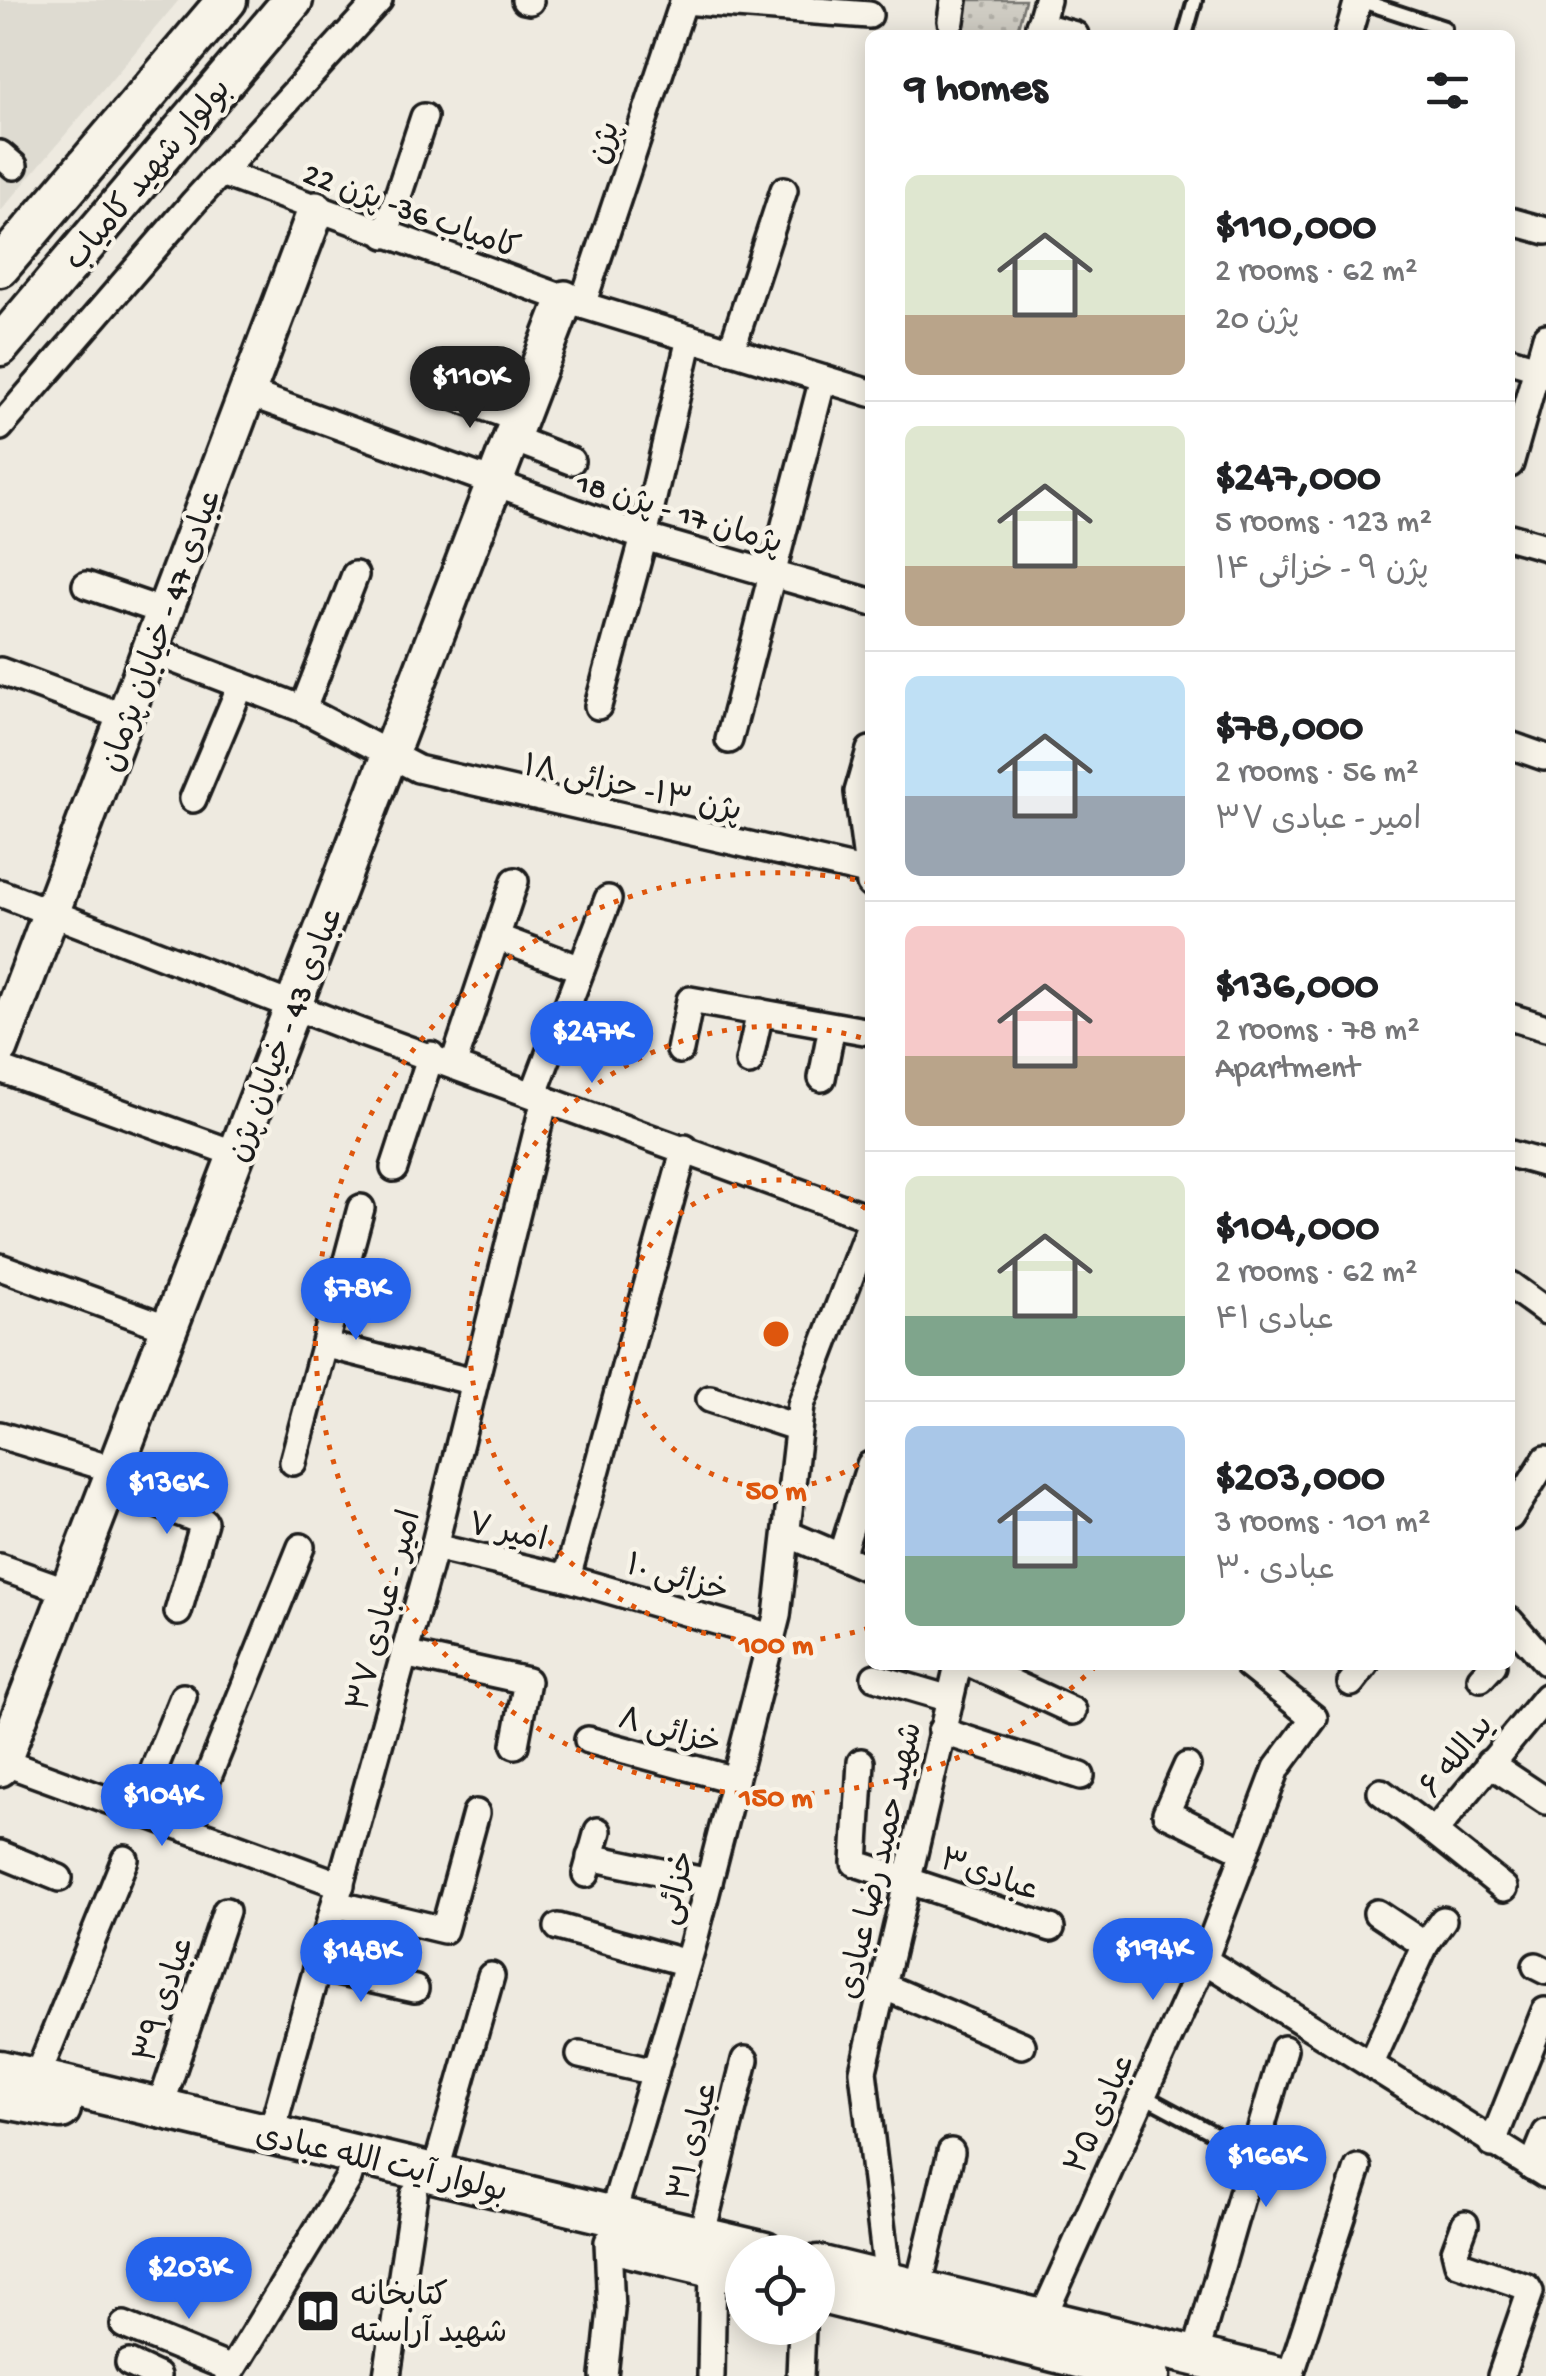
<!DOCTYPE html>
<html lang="en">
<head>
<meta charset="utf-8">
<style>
  :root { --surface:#fff; --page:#f2f2f2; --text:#202124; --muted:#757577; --line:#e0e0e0; --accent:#2563eb }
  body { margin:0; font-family:"Gochi Hand","Playpen Sans Arabic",sans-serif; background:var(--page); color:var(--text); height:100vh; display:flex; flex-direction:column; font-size:38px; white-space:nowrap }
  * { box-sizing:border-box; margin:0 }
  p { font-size:32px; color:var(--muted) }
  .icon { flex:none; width:55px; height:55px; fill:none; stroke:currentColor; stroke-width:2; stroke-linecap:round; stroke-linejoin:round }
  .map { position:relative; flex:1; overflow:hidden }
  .drawer { position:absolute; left:865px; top:30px; width:650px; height:1640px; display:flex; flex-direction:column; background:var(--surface); border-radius:15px; box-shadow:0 5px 25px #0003 }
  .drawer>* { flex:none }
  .controls { position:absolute; left:725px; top:2235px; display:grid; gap:20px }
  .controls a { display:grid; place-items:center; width:110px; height:110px; border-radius:50%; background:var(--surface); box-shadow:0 5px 25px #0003; font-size:50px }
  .price { position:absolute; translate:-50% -85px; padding:0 22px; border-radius:35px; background:var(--accent); color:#fff; font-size:32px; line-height:65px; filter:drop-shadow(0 2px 5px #0008) }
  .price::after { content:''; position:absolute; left:50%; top:60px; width:30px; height:22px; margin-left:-15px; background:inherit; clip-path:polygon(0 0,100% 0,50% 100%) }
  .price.selected { background:#222; color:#fff }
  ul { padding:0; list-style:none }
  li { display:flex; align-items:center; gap:30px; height:250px; padding:0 40px }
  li+li { border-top:2px solid var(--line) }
  li span { display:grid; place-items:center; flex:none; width:280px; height:200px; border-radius:15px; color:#555 }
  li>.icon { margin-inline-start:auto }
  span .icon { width:120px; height:120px; fill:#fffc; stroke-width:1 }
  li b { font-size:42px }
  h2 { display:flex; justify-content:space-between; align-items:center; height:120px; padding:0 40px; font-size:42px }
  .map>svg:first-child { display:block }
</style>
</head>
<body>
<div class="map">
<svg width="1546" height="2376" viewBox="0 0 1546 2376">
  <defs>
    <pattern id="park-dots" width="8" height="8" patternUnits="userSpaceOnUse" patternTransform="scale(2.5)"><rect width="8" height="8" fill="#cfccc3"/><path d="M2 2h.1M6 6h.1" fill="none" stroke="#b1afa7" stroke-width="1.8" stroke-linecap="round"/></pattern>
  </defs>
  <rect width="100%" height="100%" fill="#eeeae0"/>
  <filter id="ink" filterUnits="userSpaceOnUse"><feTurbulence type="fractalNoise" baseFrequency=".01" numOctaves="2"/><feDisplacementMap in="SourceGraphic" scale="20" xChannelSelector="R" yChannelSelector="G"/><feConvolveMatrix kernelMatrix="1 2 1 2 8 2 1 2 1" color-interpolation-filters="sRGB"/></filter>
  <g filter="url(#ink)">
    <polygon fill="#dedbd1" points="0,0 179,0 0,212"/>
    <polygon fill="url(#park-dots)" stroke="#767470" stroke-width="2.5" points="963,0 1025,0 1016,35 961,35"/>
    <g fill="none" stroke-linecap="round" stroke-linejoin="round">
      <defs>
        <g id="lane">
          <polyline points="1359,0 1444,28"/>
          <polyline points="1185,35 1195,0"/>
          <polyline points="1142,2095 1254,2155"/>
        </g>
        <g id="street">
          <polyline points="525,0 530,1"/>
          <polyline points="683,1 869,15"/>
          <polyline points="951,21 954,0"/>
          <polyline points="1039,25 1075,35"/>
          <polyline points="1037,35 1047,0"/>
          <polyline points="1348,35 1358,0"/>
          <polyline points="0,154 14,166"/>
          <polyline points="221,173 582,305 870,393"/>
          <polyline points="1510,221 1546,231"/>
          <polyline points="385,235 424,117"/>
          <polyline points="582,305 684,0"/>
          <polyline points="731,351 784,190"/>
          <polyline points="1510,360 1537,368"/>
          <polyline points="441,392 518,419"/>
          <polyline points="248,393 644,537 870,602"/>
          <polyline points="0,427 194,202 379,0"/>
          <polyline points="511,438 571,461"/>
          <polyline points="1510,464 1546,337"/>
          <polyline points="1510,537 1546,547"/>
          <polyline points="86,585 165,612"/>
          <polyline points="152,651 303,709 418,769 867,872"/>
          <polyline points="0,671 127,718"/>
          <polyline points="598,706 644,537 690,338"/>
          <polyline points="303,709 355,575"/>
          <polyline points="729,740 823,379"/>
          <polyline points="1510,745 1544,757"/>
          <polyline points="870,750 858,792 870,884"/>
          <polyline points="193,799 241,685"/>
          <polyline points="0,893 360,1032 870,1218"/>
          <polyline points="496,937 581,969"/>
          <polyline points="1510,1017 1546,1028"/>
          <polyline points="680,1050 690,1000 870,1032"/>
          <polyline points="749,1062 760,1012"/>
          <polyline points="454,1063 515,881"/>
          <polyline points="0,1069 236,1154"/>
          <polyline points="822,1078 832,1026"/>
          <polyline points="534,1093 608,899"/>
          <polyline points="1510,1154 1546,1164"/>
          <polyline points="394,1168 431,1055"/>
          <polyline points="0,1267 169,1328"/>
          <polyline points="1510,1285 1546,1311"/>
          <polyline points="327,1345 474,1382"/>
          <polyline points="710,1399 796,1427"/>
          <polyline points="0,1435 115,1470"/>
          <polyline points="293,1462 361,1208"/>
          <polyline points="109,1486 204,1522 178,1612"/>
          <polyline points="1510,1517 1546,1459"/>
          <polyline points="788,1534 870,1569"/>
          <polyline points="434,1547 567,1578 771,1637"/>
          <polyline points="841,1556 870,1465"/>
          <polyline points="0,1567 68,1591"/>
          <polyline points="567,1578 685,1148"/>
          <polyline points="1510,1621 1546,1662"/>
          <polyline points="404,1654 527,1681 515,1745"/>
          <polyline points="973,1665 1073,1711"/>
          <polyline points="875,1677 950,1699"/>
          <polyline points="1481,1678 1493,1665"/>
          <polyline points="1351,1683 1365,1665"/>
          <polyline points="941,1731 1081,1776"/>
          <polyline points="588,1740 735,1780"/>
          <polyline points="3,1762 341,1885"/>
          <polyline points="861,1762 855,1863 1051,1928"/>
          <polyline points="1489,1763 1546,1801"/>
          <polyline points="1187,1766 1166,1813 1244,1851"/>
          <polyline points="1381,1792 1434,1832"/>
          <polyline points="137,1811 183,1697"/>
          <polyline points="187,1829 301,1547"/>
          <polyline points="0,1854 59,1878"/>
          <polyline points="590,1857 709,1882"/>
          <polyline points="586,1874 598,1831"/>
          <polyline points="1504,1888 1434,1832 1546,1697"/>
          <polyline points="335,1904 444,1930 476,1813"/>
          <polyline points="1377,1913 1425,1945"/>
          <polyline points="558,1927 687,1963"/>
          <polyline points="1204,1960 1546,2175"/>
          <polyline points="1536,1966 1546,1971"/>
          <polyline points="318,1968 415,1989"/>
          <polyline points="883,1986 1022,2045"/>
          <polyline points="580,2055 655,2072"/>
          <polyline points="1371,2063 1425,1945 1443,1920"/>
          <polyline points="36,2079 125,1859"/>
          <polyline points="160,2108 226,1911"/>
          <polyline points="271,2134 434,1547 545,1099"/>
          <polyline points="1492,2144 1545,2011"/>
          <polyline points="1532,2167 1546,2133"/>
          <polyline points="435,2173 491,1976"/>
          <polyline points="612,2216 693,1944 777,1616 801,1405 870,1225"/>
          <polyline points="1465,2224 1455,2251 1458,2263 1527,2287 1530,2292 1501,2376"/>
          <polyline points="701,2237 745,2060"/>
          <polyline points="888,2282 863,2071 958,1665"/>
          <polyline points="918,2289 951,2152"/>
          <polyline points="1042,2319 1204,1960 1277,1768 1314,1718 1248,1665"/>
          <polyline points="124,2325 232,2369"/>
          <polyline points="1195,2356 1284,2049"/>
          <polyline points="129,2363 157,2376"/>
          <polyline points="228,2376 348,2179 356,2154"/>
          <polyline points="387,2376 414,2195"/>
          <polyline points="604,2376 611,2310 608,2242"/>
          <polyline points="711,2376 713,2267"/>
          <polyline points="800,2376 802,2328"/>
          <polyline points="1290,2376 1358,2168"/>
        </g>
        <g id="secondary">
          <polyline points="0,1048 316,210"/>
          <polyline points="0,1768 565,299"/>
        </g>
        <g id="primary">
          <polyline points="0,267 227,0"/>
          <polyline points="0,346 293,0"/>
          <polyline points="0,2070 765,2252"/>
          <polyline points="0,2098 61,2109"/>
          <polyline points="620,2245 742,2274"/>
          <polyline points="818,2265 1277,2376"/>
          <polyline points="818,2293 1150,2376"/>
        </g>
      </defs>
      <use href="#lane" stroke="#1c1c1c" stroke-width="20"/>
      <use href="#street" stroke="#1c1c1c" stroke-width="32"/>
      <use href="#secondary" stroke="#1c1c1c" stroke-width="42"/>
      <use href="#primary" stroke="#1c1c1c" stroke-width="45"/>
      <use href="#lane" stroke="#f7f3e8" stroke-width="12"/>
      <use href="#street" stroke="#f7f3e8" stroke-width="25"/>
      <use href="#secondary" stroke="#f7f3e8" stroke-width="35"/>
      <use href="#primary" stroke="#f7f3e8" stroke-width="38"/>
    </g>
  </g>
  <g fill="none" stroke="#de560d" stroke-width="5" stroke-dasharray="5 10">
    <path d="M870 1456A154 154 0 1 1 870 1212"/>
    <path d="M869 1628A308 308 0 1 1 869 1040"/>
    <path d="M1096 1666A461 461 0 1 1 868 882"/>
  </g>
  <defs>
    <symbol id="library-square" viewBox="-11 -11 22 22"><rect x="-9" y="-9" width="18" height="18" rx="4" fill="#1c1c1c" stroke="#f7f3e8"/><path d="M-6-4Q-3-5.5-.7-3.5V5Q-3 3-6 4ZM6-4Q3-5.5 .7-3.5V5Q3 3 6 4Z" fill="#fff"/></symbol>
  </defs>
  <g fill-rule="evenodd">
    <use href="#library-square" x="293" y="2286" width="50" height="50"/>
  </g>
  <g text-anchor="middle" stroke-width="9" stroke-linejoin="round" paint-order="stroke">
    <g font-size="32" fill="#1c1c1c" stroke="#f7f3e8">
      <text transform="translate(602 142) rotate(-72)" y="11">پژن</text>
      <text transform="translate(146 173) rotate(-50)" y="11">بولوار شهید کامیاب</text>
      <text transform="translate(412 209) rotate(20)" y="11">کامیاب 36- پژن 22</text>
      <text transform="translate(680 511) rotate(17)" y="11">پژمان 17 - پژن 18</text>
      <text transform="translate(159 630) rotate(-70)" y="11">عبادی 47 - خیابان پژمان</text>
      <text transform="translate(633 786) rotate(12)" y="11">پژن ۱۳- حزائی ۱۸</text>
      <text transform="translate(283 1034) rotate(-69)" y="11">عبادی 43 - خیابان پژن</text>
      <text transform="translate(508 1530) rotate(13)" y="11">امیر ۷</text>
      <text transform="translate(678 1576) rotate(16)" y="11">خزائی ۱۰</text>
      <text transform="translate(382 1610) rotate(-75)" y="11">امیر - عبادی ۳۷</text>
      <text transform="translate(670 1729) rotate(15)" y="11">خزائی ۸</text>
      <text transform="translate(1455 1755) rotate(-51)" y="11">یدالله ۶</text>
      <text transform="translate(878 1860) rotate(-77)" y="11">شهید حمید رضا عبادی</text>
      <text transform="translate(990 1873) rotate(19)" y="11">عبادی۳</text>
      <text transform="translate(674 1887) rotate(-76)" y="11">خزائی</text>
      <text transform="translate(162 1999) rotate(-72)" y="11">عبادی ۳۹</text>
      <text transform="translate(1098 2113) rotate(-66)" y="11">عبادی ۲۵</text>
      <text transform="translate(691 2141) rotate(-76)" y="11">عبادی ۳۱</text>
      <text transform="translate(382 2161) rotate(13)" y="11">بولوار آیت الله عبادی</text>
    </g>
    <g font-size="32" fill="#1c1c1c" stroke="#f7f3e8" text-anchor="start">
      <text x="350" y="2304">کتابخانه<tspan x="350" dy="37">شهید آراسته</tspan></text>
    </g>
  </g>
  <circle cx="776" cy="1334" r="15" fill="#de560d" stroke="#f7f3e8" stroke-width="5"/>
  <g font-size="30" text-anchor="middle" font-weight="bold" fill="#de560d" stroke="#f7f3e8" stroke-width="9" stroke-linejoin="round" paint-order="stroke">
    <text x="776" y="1499">50 m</text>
    <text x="776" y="1653">100 m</text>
    <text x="776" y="1806">150 m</text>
  </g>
</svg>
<div class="controls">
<a><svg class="icon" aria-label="locate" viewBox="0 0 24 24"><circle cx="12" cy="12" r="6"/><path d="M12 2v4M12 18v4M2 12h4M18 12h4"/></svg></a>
</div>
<b class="price selected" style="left:470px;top:431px">$110K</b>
<b class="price" style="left:592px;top:1086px">$247K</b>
<b class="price" style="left:356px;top:1343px">$78K</b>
<b class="price" style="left:167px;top:1537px">$136K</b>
<b class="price" style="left:162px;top:1849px">$104K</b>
<b class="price" style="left:1153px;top:2003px">$194K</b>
<b class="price" style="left:361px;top:2005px">$148K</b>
<b class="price" style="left:1266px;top:2210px">$166K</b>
<b class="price" style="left:189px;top:2322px">$203K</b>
<section class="drawer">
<h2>9 homes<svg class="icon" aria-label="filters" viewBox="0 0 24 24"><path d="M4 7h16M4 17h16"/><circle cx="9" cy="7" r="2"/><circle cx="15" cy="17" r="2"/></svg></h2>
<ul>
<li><span style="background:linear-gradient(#dfe7d0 70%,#b9a48a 0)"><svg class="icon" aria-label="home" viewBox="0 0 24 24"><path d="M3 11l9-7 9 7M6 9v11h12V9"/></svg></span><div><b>$110,000</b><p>2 rooms · 62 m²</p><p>پژن 20</p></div></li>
<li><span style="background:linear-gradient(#dfe7d0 70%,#b9a48a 0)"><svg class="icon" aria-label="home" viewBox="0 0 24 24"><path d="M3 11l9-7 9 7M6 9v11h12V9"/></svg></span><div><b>$247,000</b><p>5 rooms · 123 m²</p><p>پژن ۹ - خزائی ۱۴</p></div></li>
<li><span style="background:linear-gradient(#bfe0f5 60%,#9aa5b1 0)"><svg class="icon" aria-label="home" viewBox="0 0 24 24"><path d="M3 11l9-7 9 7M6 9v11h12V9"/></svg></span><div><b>$78,000</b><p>2 rooms · 56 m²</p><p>امیر - عبادی ۳۷</p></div></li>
<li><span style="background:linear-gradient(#f6c9c9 65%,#b9a48a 0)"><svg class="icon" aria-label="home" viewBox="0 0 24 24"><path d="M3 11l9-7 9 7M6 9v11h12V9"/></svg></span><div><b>$136,000</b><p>2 rooms · 78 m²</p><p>Apartment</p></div></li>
<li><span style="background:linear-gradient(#dfe7d0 70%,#7fa58c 0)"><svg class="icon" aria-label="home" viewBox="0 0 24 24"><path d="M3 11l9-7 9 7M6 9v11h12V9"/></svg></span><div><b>$104,000</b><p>2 rooms · 62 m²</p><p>عبادی ۴۱</p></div></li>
<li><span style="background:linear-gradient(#a9c7e8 65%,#7fa58c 0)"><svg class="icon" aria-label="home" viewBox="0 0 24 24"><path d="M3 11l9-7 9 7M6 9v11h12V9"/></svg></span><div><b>$203,000</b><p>3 rooms · 101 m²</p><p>عبادی ۳۰</p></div></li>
</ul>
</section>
</div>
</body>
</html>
